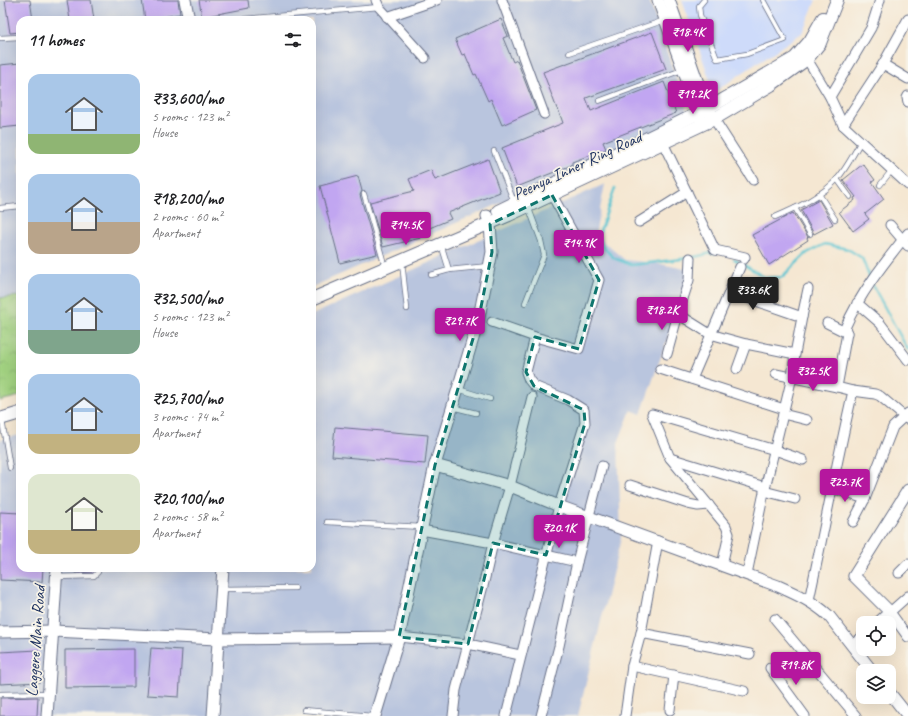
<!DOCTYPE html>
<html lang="en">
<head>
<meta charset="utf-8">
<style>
  :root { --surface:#fff; --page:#f2f2f2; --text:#202124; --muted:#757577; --accent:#b5179e }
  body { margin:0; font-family:Caveat,sans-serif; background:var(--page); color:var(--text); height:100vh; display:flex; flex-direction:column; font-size:15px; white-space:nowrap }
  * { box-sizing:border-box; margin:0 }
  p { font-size:13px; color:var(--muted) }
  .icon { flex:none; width:22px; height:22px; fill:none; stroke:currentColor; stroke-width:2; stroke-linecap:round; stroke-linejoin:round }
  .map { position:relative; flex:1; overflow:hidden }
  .details { position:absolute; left:16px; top:16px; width:300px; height:556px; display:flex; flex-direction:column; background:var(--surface); border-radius:12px; box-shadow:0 4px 16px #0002 }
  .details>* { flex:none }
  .controls { position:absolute; left:856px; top:616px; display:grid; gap:8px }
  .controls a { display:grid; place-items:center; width:40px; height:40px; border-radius:8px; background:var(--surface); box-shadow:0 4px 16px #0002; font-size:20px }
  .price { position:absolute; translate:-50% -34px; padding:0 9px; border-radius:4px; background:var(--accent); color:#fff; font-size:13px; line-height:26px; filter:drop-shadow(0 1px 2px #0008) }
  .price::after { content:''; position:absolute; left:50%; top:24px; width:12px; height:9px; margin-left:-6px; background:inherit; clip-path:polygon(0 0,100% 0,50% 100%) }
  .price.on { background:#222; color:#fff }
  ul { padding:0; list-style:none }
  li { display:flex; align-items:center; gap:12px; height:100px; padding:0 12px }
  li span { display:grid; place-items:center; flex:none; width:112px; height:80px; border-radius:12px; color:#555 }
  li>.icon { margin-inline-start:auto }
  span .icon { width:48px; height:48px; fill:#fffc; stroke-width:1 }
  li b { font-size:17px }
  h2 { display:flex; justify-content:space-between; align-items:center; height:48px; padding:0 12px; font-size:17px }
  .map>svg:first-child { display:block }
</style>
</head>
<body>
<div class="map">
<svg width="908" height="716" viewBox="0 0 908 716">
  <defs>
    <pattern id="park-crowns" width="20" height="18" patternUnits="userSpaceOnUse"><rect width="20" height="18" fill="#a1d180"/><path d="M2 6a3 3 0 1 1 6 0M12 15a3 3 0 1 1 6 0" fill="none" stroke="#8ab471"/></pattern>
  </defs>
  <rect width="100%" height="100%" fill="#f7f3e8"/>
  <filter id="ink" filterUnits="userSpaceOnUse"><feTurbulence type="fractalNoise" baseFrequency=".025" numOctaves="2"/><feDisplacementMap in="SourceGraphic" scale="8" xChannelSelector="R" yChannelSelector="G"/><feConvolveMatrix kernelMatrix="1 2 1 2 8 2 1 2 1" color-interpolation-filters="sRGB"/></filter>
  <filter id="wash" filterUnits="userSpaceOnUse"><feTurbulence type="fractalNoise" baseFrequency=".012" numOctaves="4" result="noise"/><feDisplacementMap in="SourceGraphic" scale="16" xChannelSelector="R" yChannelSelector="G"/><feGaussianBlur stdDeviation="0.9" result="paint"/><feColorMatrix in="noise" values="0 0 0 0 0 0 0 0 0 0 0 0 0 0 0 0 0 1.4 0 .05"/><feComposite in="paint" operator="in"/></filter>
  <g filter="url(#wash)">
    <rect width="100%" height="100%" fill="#f5e7d2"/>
    <polygon fill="#cedbfa" points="682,0 816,0 802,33 714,92"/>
    <g fill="#b9c5de">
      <polygon points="0,0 649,0 690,119 312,287 312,20 20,20 20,296 0,298"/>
      <polygon points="605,184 595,235 625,260 655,263 691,270 641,414 631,410 618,443 621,538 578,716 0,716 0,440 20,435 20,568 312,568 312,315"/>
    </g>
    <polygon fill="url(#park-crowns)" stroke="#5e806f" points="20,296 20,396 0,401 0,298"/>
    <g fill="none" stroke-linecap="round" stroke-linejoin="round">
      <g stroke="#59c5d2" stroke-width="2.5">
        <polyline points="615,188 599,234 603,247 614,258 632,265 690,258 712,253 714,254"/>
        <polyline points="734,259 766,278 782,277 807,253 825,244 848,249 862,258 870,279"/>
        <polyline points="872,284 908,350"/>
      </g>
    </g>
    <g id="blocks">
      <g fill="#c1a6f1">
        <polygon points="5,0 30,0 33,20 20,20 20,32 10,33"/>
        <polygon points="67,0 91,0 94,20 70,20"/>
        <polygon points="142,0 178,0 180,14 145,20"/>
        <polygon points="199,0 248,0 249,8 202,17"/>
        <polygon points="501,19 508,36 503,38 513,62 517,60 536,110 502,125 491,99 488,101 476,74 474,75 465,54 462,55 455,39"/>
        <polygon points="652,32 666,69 586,98 591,111 664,82 676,113 603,142 606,149 572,162 572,165 517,187 502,148 563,123 558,109 557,109 543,72"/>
        <polygon points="20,63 20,126 0,128 0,65"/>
        <polygon points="488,159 500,192 448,213 451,219 420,232 421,238 383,247 370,202 414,191 409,179 431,170 435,180"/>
        <polygon points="863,164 875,180 872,182 884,199 865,214 869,219 853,231 839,212 855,200 854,198 856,197 843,180"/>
        <polygon points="358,176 362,191 360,195 377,254 340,263 320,186"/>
        <polygon points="819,200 833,224 814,234 801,210"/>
        <polygon points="793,213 808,237 807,238 808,240 769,265 752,235"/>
        <polygon points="335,427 428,435 425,464 332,456"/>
        <polygon points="0,512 20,513 20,568 43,568 42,582 0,580"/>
        <polygon points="74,568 94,568 94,570 92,572 75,573"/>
        <polygon points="151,648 182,650 179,697 147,695"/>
        <polygon points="134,649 134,687 65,688 65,650"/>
        <polygon points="38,650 40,682 0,684 0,652"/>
        <polygon points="38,697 37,716 0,716 0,698"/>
      </g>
    </g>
  </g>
  <g filter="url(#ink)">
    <use href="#blocks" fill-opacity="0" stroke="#676f87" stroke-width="1"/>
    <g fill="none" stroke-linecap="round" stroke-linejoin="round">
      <defs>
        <g id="service">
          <polyline points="704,0 699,6 700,15 717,59 747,54 785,40 763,0"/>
          <polyline points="233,20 379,7"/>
          <polyline points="0,38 20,37"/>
          <polyline points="569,53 665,20"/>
          <polyline points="599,101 682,70"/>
          <polyline points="494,151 514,202"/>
          <polyline points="837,179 850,197"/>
          <polyline points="880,185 892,170"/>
          <polyline points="364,194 383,260"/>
          <polyline points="819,194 835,219"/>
          <polyline points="0,208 20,206"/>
          <polyline points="795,208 810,234"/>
          <path d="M775 217C796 208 823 196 838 178 847 167 854 154 861 141"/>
          <polyline points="441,244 449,270 489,266"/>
          <polyline points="402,262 407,309"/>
          <polyline points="431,275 449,270"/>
          <polyline points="525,303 544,255 541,241 528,206"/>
          <polyline points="458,389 490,399"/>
          <polyline points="452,407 476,413"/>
          <polyline points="2,420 10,468"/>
          <polyline points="327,522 422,527"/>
          <polyline points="57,577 94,576 98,572 98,568"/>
          <polyline points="221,589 295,588"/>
          <polyline points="0,694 49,693"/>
          <polyline points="304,710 372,716"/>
        </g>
        <g id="minor">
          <polyline points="376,0 379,7 425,58"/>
          <polyline points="502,0 544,114"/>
          <polyline points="387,17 437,0"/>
          <polyline points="807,59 830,97 843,125 908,185"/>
          <polyline points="883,64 908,79"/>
          <polyline points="908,96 907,98 908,102"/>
          <polyline points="830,97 871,28 880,0"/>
          <polyline points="714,119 753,180"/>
          <polyline points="843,125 883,64 908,19"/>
          <polyline points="663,143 715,250 745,257 744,259"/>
          <polyline points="639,222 687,192"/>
          <polyline points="890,225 908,246"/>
          <polyline points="690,258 689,280 678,314 710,334 746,344 795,354 792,377 763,497 747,574"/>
          <polyline points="730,292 802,317 795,354"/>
          <polyline points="857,303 880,323 908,360"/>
          <polyline points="802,317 808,289"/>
          <polyline points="492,322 535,337 579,349 599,280 552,195"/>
          <polyline points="827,323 847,333"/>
          <polyline points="667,354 678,314"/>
          <polyline points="660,369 784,409"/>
          <polyline points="737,369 746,344"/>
          <polyline points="776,374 837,387"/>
          <polyline points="692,379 740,267"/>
          <polyline points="853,391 875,394 880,396 907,419"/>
          <polyline points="783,414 807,420"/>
          <polyline points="670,458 765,487"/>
          <polyline points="630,485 688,504 698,506 709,505"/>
          <polyline points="832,488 865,499"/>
          <polyline points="764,491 795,499"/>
          <polyline points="853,522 865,499 893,427 908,413"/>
          <polyline points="421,530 493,543 577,562"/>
          <polyline points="722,565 729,534 726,526 670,458 652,414 775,450 803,460"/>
          <polyline points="899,573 908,564"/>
          <polyline points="908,596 890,612 908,637"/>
          <path d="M809 600C824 531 837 460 853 391L837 387 847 333 845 328C860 293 885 262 908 233"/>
          <polyline points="775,619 856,716"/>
          <polyline points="641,633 658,541"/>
          <polyline points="399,637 468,644 520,655"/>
          <polyline points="632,666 744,691"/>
          <polyline points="770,668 805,716"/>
          <polyline points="670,710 674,675"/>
          <polyline points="453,716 456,690 484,582 493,543 510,486 532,397"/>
          <polyline points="506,716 559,506 585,423 584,410 568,400 534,386 529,380 526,372 535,337"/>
          <polyline points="541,716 559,646 577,562 602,466"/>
          <polyline points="625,716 632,666 641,633 750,654"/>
        </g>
        <g id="tertiary">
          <polyline points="185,0 189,20"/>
          <polyline points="658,0 702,122"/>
          <polyline points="669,0 707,109 712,115"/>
          <path d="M435 465 510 486 559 506 778 586C796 594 814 602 829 616L872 671"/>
          <polyline points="878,623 890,612 854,576 908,490"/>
          <polyline points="0,632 53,631 217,639 399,637"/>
          <polyline points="853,646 863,637"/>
          <polyline points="889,692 908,716"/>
          <polyline points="47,716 57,568"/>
          <polyline points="213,716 223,568"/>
          <polyline points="375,716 399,637 435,465 478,322 492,252 490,224 487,216"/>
        </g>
        <g id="secondary">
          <polyline points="498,211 707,109 795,58 810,41 823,18"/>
          <polyline points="312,299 509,215 714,119 771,85 807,59 820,43 837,0"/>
          <polyline points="0,419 20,413"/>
        </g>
      </defs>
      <use href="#service" stroke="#676f87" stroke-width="6"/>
      <use href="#minor" stroke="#676f87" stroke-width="11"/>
      <use href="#tertiary" stroke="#676f87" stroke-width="13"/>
      <use href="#secondary" stroke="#676f87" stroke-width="14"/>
      <use href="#service" stroke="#fff" stroke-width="4.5"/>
      <use href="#minor" stroke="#fff" stroke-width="9"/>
      <use href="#tertiary" stroke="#fff" stroke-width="11"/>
      <use href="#secondary" stroke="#fff" stroke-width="12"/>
    </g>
  </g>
  <path fill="#0f766e" fill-opacity="0.2" stroke="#0f766e" stroke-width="3" stroke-dasharray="8 5" stroke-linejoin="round" d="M552 195 599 280 579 349 535 337 526 372 534 386 584 410 585 423 546 555 493 543 468 644 399 637 435 465 478 322 492 252 490 224Z"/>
  <g text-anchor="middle" stroke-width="3.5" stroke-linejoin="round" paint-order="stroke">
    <g font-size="17" fill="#1b2f5e" stroke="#f7f3e8">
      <text transform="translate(577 165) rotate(-25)" y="6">Peenya Inner Ring Road</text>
      <text transform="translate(35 641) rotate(-86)" y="6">Laggere Main Road</text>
    </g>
  </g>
</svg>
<div class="controls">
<a><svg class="icon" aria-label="locate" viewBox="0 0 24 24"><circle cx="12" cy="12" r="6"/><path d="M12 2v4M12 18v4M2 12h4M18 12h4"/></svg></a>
<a><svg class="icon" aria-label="layers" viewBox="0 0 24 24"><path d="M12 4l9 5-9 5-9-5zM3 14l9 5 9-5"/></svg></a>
</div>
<b class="price" style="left:688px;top:53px">₹18.4K</b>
<b class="price" style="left:693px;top:115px">₹19.2K</b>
<b class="price" style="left:406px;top:246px">₹14.5K</b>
<b class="price" style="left:579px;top:264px">₹14.9K</b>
<b class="price on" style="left:753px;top:311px">₹33.6K</b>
<b class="price" style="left:662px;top:331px">₹18.2K</b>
<b class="price" style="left:460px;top:342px">₹29.7K</b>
<b class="price" style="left:813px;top:392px">₹32.5K</b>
<b class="price" style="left:845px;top:503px">₹25.7K</b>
<b class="price" style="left:559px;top:549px">₹20.1K</b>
<b class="price" style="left:796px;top:686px">₹19.8K</b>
<section class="details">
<h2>11 homes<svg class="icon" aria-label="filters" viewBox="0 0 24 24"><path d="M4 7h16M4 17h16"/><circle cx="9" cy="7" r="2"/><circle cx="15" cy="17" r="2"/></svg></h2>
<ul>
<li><span style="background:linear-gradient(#a9c7e8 75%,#8fb573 0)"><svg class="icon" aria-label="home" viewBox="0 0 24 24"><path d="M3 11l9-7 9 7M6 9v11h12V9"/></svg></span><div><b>₹33,600/mo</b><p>5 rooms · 123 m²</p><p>House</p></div></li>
<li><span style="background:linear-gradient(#a9c7e8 60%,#b9a48a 0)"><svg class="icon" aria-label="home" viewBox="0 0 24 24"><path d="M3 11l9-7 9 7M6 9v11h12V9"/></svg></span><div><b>₹18,200/mo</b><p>2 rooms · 60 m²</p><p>Apartment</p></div></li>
<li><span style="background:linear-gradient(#a9c7e8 70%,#7fa58c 0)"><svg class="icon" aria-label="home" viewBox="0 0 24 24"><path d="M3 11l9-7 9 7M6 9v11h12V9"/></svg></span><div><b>₹32,500/mo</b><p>5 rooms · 123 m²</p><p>House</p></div></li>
<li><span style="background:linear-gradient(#a9c7e8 75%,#c2b280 0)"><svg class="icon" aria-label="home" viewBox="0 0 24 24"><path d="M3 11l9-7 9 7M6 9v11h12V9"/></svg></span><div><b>₹25,700/mo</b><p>3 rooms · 74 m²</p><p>Apartment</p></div></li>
<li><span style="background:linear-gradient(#dfe7d0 70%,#c2b280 0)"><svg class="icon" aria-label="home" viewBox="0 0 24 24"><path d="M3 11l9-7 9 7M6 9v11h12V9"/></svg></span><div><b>₹20,100/mo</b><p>2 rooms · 58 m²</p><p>Apartment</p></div></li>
</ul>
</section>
</div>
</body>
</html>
